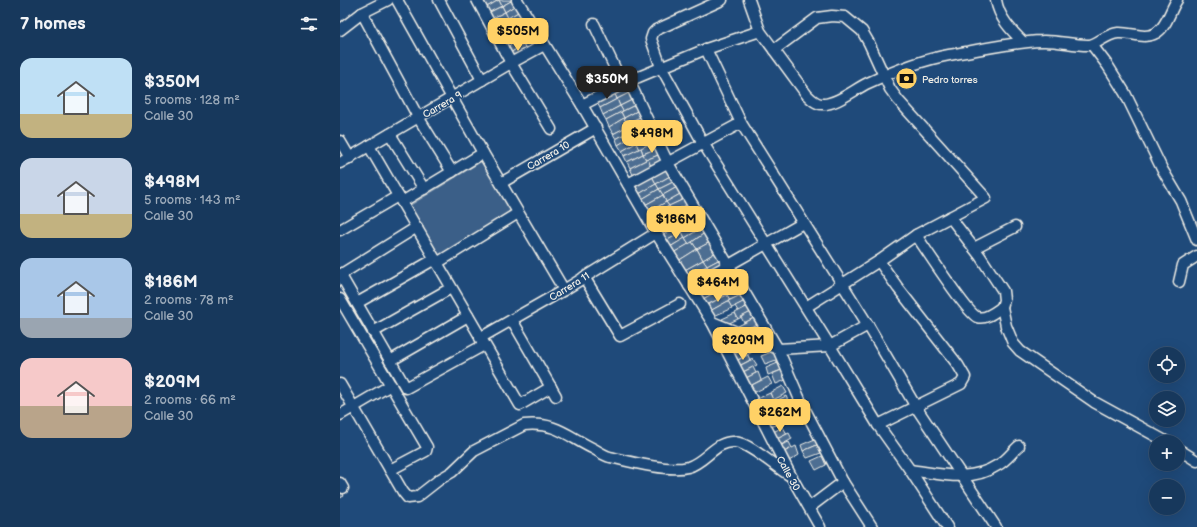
<!DOCTYPE html>
<html lang="en">
<head>
<meta charset="utf-8">
<style>
  :root { --surface:#17385c; --page:#203f62; --text:#f1f3f6; --muted:#9eacbb; --line:#365272; --accent:#ffd166 }
  body { margin:0; font-family:"Balsamiq Sans",sans-serif; background:var(--page); color:var(--text); height:100vh; display:flex; flex-direction:column; font-size:15px; white-space:nowrap }
  * { box-sizing:border-box; margin:0 }
  p { font-size:13px; color:var(--muted) }
  .icon { flex:none; width:22px; height:22px; fill:none; stroke:currentColor; stroke-width:2; stroke-linecap:round; stroke-linejoin:round }
  .map { position:relative; flex:1; overflow:hidden }
  .side { display:flex; flex-direction:column; background:var(--surface); width:340px }
  .side>* { flex:none }
  .tools { position:absolute; left:809px; top:347px; display:grid; gap:8px }
  .tools a { display:grid; place-items:center; width:36px; height:36px; border-radius:50%; background:var(--surface); box-shadow:0 4px 16px #0002,0 0 0 1px var(--line); font-size:20px }
  .price { position:absolute; translate:-50% -34px; padding:0 9px; border-radius:8px; background:var(--accent); color:#111; font-size:13px; line-height:26px; filter:drop-shadow(0 1px 2px #0008) }
  .price::after { content:''; position:absolute; left:50%; top:24px; width:12px; height:9px; margin-left:-6px; background:inherit; clip-path:polygon(0 0,100% 0,50% 100%) }
  .price.current { background:#222; color:#fff }
  ul { padding:0; list-style:none }
  li { display:flex; align-items:center; gap:12px; height:100px; padding:0 20px }
  li span { display:grid; place-items:center; flex:none; width:112px; height:80px; border-radius:12px; color:#555 }
  li>.icon { margin-inline-start:auto }
  span .icon { width:48px; height:48px; fill:#fffc; stroke-width:1 }
  li b { font-size:17px }
  h2 { display:flex; justify-content:space-between; align-items:center; height:48px; padding:0 20px; font-size:17px }
  main { display:flex; flex:1; min-height:0 }
  .map>svg:first-child { display:block }
</style>
</head>
<body>
<main>
<section class="side">
<h2>7 homes<svg class="icon" aria-label="filters" viewBox="0 0 24 24"><path d="M4 7h16M4 17h16"/><circle cx="9" cy="7" r="2"/><circle cx="15" cy="17" r="2"/></svg></h2>
<ul>
<li><span style="background:linear-gradient(#bfe0f5 70%,#c2b280 0)"><svg class="icon" aria-label="home" viewBox="0 0 24 24"><path d="M3 11l9-7 9 7M6 9v11h12V9"/></svg></span><div><b>$350M</b><p>5 rooms · 128 m²</p><p>Calle 30</p></div></li>
<li><span style="background:linear-gradient(#c9d6e8 70%,#c2b280 0)"><svg class="icon" aria-label="home" viewBox="0 0 24 24"><path d="M3 11l9-7 9 7M6 9v11h12V9"/></svg></span><div><b>$498M</b><p>5 rooms · 143 m²</p><p>Calle 30</p></div></li>
<li><span style="background:linear-gradient(#a9c7e8 75%,#9aa5b1 0)"><svg class="icon" aria-label="home" viewBox="0 0 24 24"><path d="M3 11l9-7 9 7M6 9v11h12V9"/></svg></span><div><b>$186M</b><p>2 rooms · 78 m²</p><p>Calle 30</p></div></li>
<li><span style="background:linear-gradient(#f6c9c9 60%,#b9a48a 0)"><svg class="icon" aria-label="home" viewBox="0 0 24 24"><path d="M3 11l9-7 9 7M6 9v11h12V9"/></svg></span><div><b>$209M</b><p>2 rooms · 66 m²</p><p>Calle 30</p></div></li>
</ul>
</section>
<div class="map">
<svg width="857" height="527" viewBox="0 0 857 527">
  <rect width="100%" height="100%" fill="#1f4a7a"/>
  <filter id="ink" filterUnits="userSpaceOnUse"><feTurbulence type="fractalNoise" baseFrequency=".025" numOctaves="2"/><feDisplacementMap in="SourceGraphic" scale="8" xChannelSelector="R" yChannelSelector="G"/><feConvolveMatrix kernelMatrix="1 2 1 2 8 2 1 2 1" color-interpolation-filters="sRGB"/></filter>
  <g filter="url(#ink)">
    <polygon fill="#3a5f88" stroke="#97a8b8" points="142,161 173,212 100,256 69,206"/>
    <g fill="#4d6e92" stroke="#f4f1e8">
      <polygon points="145,0 159,0 145,8 142,2"/>
      <polygon points="159,0 162,6 148,13 145,8"/>
      <polygon points="159,0 173,0 162,6"/>
      <polygon points="173,0 176,5 165,12 162,6"/>
      <polygon points="176,5 180,11 168,18 165,12"/>
      <polygon points="162,6 165,12 151,19 148,13"/>
      <polygon points="180,11 183,17 170,23 168,18"/>
      <polygon points="165,12 168,18 154,25 151,19"/>
      <polygon points="183,17 186,22 174,29 170,23"/>
      <polygon points="168,18 170,23 158,31 154,25"/>
      <polygon points="186,22 189,27 177,34 174,29"/>
      <polygon points="170,23 174,29 161,36 158,31"/>
      <polygon points="189,27 193,33 180,39 177,34"/>
      <polygon points="174,29 177,34 163,41 161,36"/>
      <polygon points="193,33 196,38 183,45 180,39"/>
      <polygon points="177,34 180,39 167,47 163,41"/>
      <polygon points="196,38 199,44 187,51 183,45"/>
      <polygon points="180,39 183,45 170,53 167,47"/>
      <polygon points="183,45 187,51 173,59 170,53"/>
      <polygon points="287,85 291,92 277,99 274,92"/>
      <polygon points="274,92 277,99 260,108 256,101"/>
      <polygon points="291,92 294,99 280,106 277,99"/>
      <polygon points="277,99 280,106 263,115 260,108"/>
      <polygon points="294,99 297,104 283,111 280,106"/>
      <polygon points="297,104 299,110 284,118 281,112"/>
      <polygon points="280,106 283,111 266,120 263,115"/>
      <polygon points="299,110 303,116 287,123 284,118"/>
      <polygon points="281,112 284,118 269,127 266,120"/>
      <polygon points="303,116 305,121 289,130 287,123"/>
      <polygon points="284,118 288,126 273,134 269,127"/>
      <polygon points="305,121 309,129 293,136 289,130"/>
      <polygon points="288,126 290,131 276,139 273,134"/>
      <polygon points="309,129 312,136 296,143 293,136"/>
      <polygon points="290,131 293,136 278,145 276,139"/>
      <polygon points="293,136 296,143 282,151 278,145"/>
      <polygon points="312,136 315,141 299,150 296,143"/>
      <polygon points="315,141 318,148 303,154 301,148"/>
      <polygon points="296,143 299,150 284,156 282,151"/>
      <polygon points="301,148 303,154 287,162 284,156"/>
      <polygon points="318,148 321,154 306,160 303,154"/>
      <polygon points="303,154 306,160 290,168 287,162"/>
      <polygon points="321,154 324,160 311,167 308,159"/>
      <polygon points="308,159 311,167 293,175 290,168"/>
      <polygon points="327,167 332,175 316,184 312,176"/>
      <polygon points="332,175 335,181 319,189 316,184"/>
      <polygon points="312,176 316,184 299,194 294,186"/>
      <polygon points="335,181 339,186 323,195 319,189"/>
      <polygon points="316,184 319,189 302,199 299,194"/>
      <polygon points="339,186 342,193 326,202 323,195"/>
      <polygon points="319,189 323,195 305,205 302,199"/>
      <polygon points="342,193 346,198 329,206 326,202"/>
      <polygon points="323,195 326,202 309,212 305,205"/>
      <polygon points="346,198 349,204 332,212 329,206"/>
      <polygon points="326,202 329,206 312,216 309,212"/>
      <polygon points="349,204 353,210 336,219 332,212"/>
      <polygon points="329,206 332,212 315,222 312,216"/>
      <polygon points="353,210 357,216 340,225 336,219"/>
      <polygon points="332,212 336,219 319,228 315,222"/>
      <polygon points="357,216 360,222 344,231 340,225"/>
      <polygon points="336,219 340,225 323,235 319,228"/>
      <polygon points="360,222 363,227 345,238 342,232"/>
      <polygon points="340,225 344,231 326,241 323,235"/>
      <polygon points="363,227 366,232 349,244 345,238"/>
      <polygon points="342,232 345,238 330,247 326,241"/>
      <polygon points="366,232 372,241 357,249 352,242"/>
      <polygon points="345,238 349,244 333,253 330,247"/>
      <polygon points="372,241 378,251 363,260 357,249"/>
      <polygon points="352,242 357,249 338,261 333,253"/>
      <polygon points="357,249 363,260 343,271 338,261"/>
      <polygon points="378,251 382,258 367,266 363,260"/>
      <polygon points="382,258 386,264 370,272 367,266"/>
      <polygon points="363,260 367,266 346,276 343,271"/>
      <polygon points="367,266 370,272 350,282 346,276"/>
      <polygon points="389,269 393,276 378,284 374,277"/>
      <polygon points="393,276 396,281 381,289 378,284"/>
      <polygon points="374,277 378,284 370,288 366,280"/>
      <polygon points="366,280 370,288 359,293 354,286"/>
      <polygon points="396,281 400,288 384,296 381,289"/>
      <polygon points="378,284 381,289 363,299 359,293"/>
      <polygon points="400,288 403,294 390,300 387,295"/>
      <polygon points="381,289 384,296 367,305 363,299"/>
      <polygon points="403,294 407,300 392,308 388,301"/>
      <polygon points="387,295 390,300 370,311 367,305"/>
      <polygon points="407,300 410,305 398,311 395,306"/>
      <polygon points="388,301 392,308 374,316 370,311"/>
      <polygon points="410,305 413,311 398,319 395,313"/>
      <polygon points="413,311 416,317 404,323 401,317"/>
      <polygon points="395,313 398,319 385,325 382,319"/>
      <polygon points="416,317 420,323 401,332 398,326"/>
      <polygon points="420,323 423,328 411,334 408,328"/>
      <polygon points="423,328 426,334 417,338 409,335"/>
      <polygon points="409,347 412,352 396,361 393,355"/>
      <polygon points="434,351 439,359 425,364 421,356"/>
      <polygon points="408,355 410,360 399,366 396,361"/>
      <polygon points="413,359 417,365 403,372 399,366"/>
      <polygon points="440,362 444,369 428,375 426,368"/>
      <polygon points="413,367 416,373 406,378 403,372"/>
      <polygon points="444,369 448,379 436,384 432,374"/>
      <polygon points="418,372 421,380 410,386 406,378"/>
      <polygon points="428,377 432,384 413,393 410,386"/>
      <polygon points="443,386 447,393 433,400 430,393"/>
      <polygon points="430,393 433,400 420,406 417,399"/>
      <polygon points="446,396 449,403 445,404 448,411 428,420 421,408"/>
      <polygon points="457,400 461,408 449,413 445,404"/>
      <polygon points="437,415 441,423 431,427 428,420"/>
      <polygon points="443,427 447,434 437,439 433,432"/>
      <polygon points="449,433 452,439 441,445 437,439"/>
      <polygon points="475,439 477,445 463,451 461,445"/>
      <polygon points="449,442 452,448 444,452 441,445"/>
      <polygon points="477,445 481,453 467,458 463,451"/>
      <polygon points="456,446 459,455 449,461 444,452"/>
      <polygon points="482,456 486,465 476,470 471,461"/>
      <polygon points="0,488 4,496 0,498"/>
    </g>
    <g fill="none" stroke-linecap="round" stroke-linejoin="round">
      <defs>
        <g id="minor">
          <polyline points="57,0 143,153 224,290"/>
          <polyline points="99,0 142,80"/>
          <polyline points="137,0 171,63 211,129"/>
          <polyline points="177,0 242,105 316,233 372,322 451,476 480,527"/>
          <polyline points="382,0 316,30 313,33 311,39 321,67 363,143 490,346 538,425 570,470 607,527"/>
          <path d="M409 0 420 31 467 95C471 99 476 104 482 104 496 105 515 89 528 83 554 71 581 60 609 55 640 50 671 42 702 41 717 40 736 46 750 45 757 44 767 34 778 33 791 32 804 40 816 33 827 27 830 10 837 0"/>
          <path d="M656 0C659 18 671 30 683 42"/>
          <polyline points="22,13 78,117 112,172"/>
          <polyline points="254,24 282,83"/>
          <polyline points="0,30 22,13 48,0"/>
          <polyline points="752,45 768,66 785,93 822,169 841,201 857,240"/>
          <polyline points="366,49 401,123 528,325 576,407 656,527"/>
          <polyline points="434,50 477,18 492,16 505,17 522,31 529,43 550,89 558,100 646,198 576,235 539,261 466,307"/>
          <polyline points="289,81 328,163 438,349 461,402 503,482 532,527"/>
          <polyline points="242,105 289,81 366,49 420,31"/>
          <polyline points="50,134 84,189"/>
          <polyline points="0,141 10,158"/>
          <polyline points="29,146 180,405 211,387"/>
          <polyline points="0,163 171,63 204,45"/>
          <polyline points="161,183 256,128"/>
          <polyline points="288,184 401,123"/>
          <polyline points="62,202 143,153"/>
          <polyline points="610,217 640,256 663,291 664,300 662,307 666,326 673,343 680,351 754,402 827,442"/>
          <polyline points="0,230 58,196"/>
          <path d="M576 235C585 248 627 313 637 317 646 320 656 311 662 307"/>
          <polyline points="634,248 675,227"/>
          <polyline points="97,263 178,213"/>
          <polyline points="0,274 66,388 144,345"/>
          <polyline points="0,275 77,227"/>
          <polyline points="244,277 280,336 340,304"/>
          <polyline points="839,282 843,265 857,256"/>
          <polyline points="349,286 389,265 463,223"/>
          <polyline points="0,299 87,447 86,451 50,470"/>
          <polyline points="17,303 95,259"/>
          <polyline points="172,320 216,396"/>
          <polyline points="372,322 438,349 490,346 528,325"/>
          <polyline points="33,332 111,288"/>
          <polyline points="140,338 224,290 316,233"/>
          <polyline points="50,361 128,316"/>
          <path d="M0 384 63 492 68 498 77 497 100 479 112 472 134 451 184 425C217 422 227 436 254 449 259 452 265 456 270 457 291 462 328 472 348 467 366 462 376 440 395 442 411 444 435 467 449 475"/>
          <polyline points="0,415 51,385"/>
          <polyline points="538,425 621,384 625,377 618,365 558,288 539,261"/>
          <polyline points="838,449 857,461"/>
          <path d="M570 470C601 474 630 483 658 465 666 461 672 452 679 446"/>
          <polyline points="0,483 3,488"/>
          <polyline points="470,507 503,482"/>
        </g>
      </defs>
      <use href="#minor" stroke="#f4f1e8" stroke-width="13"/>
      <use href="#minor" stroke="#1f4a7a" stroke-width="10"/>
    </g>
  </g>
  <defs>
    <symbol id="bank-disc" viewBox="-11 -11 22 22"><circle r="9.5" fill="#ffd166" stroke="#1f4a7a"/><path d="M-6-4H6V4H-6ZM0-2.3a2.3 2.3 0 1 0 0 4.6a2.3 2.3 0 1 0 0-4.6Z" fill="#111"/></symbol>
  </defs>
  <g fill-rule="evenodd">
    <use href="#bank-disc" x="554" y="66" width="25" height="25"/>
  </g>
  <g text-anchor="middle" stroke-width="3" stroke-linejoin="round" paint-order="stroke">
    <g font-size="10" fill="#f4f1e8" stroke="#1f4a7a" text-anchor="start">
      <text x="582" y="83">Pedro torres</text>
    </g>
    <g font-size="10" fill="#f4f1e8" stroke="#1f4a7a">
      <text transform="translate(102 104) rotate(-30)" y="4">Carrera 9</text>
      <text transform="translate(208 155) rotate(-30)" y="4">Carrera 10</text>
      <text transform="translate(229 286) rotate(-32)" y="4">Carrera 11</text>
      <text transform="translate(449 473) rotate(61)" y="4">Calle 30</text>
    </g>
  </g>
</svg>
<div class="tools">
<a><svg class="icon" aria-label="locate" viewBox="0 0 24 24"><circle cx="12" cy="12" r="6"/><path d="M12 2v4M12 18v4M2 12h4M18 12h4"/></svg></a>
<a><svg class="icon" aria-label="layers" viewBox="0 0 24 24"><path d="M12 4l9 5-9 5-9-5zM3 14l9 5 9-5"/></svg></a>
<a>+</a>
<a>−</a>
</div>
<b class="price" style="left:178px;top:52px">$505M</b>
<b class="price current" style="left:267px;top:100px">$350M</b>
<b class="price" style="left:312px;top:154px">$498M</b>
<b class="price" style="left:336px;top:240px">$186M</b>
<b class="price" style="left:378px;top:303px">$464M</b>
<b class="price" style="left:403px;top:361px">$209M</b>
<b class="price" style="left:440px;top:433px">$262M</b>
</div>
</main>
</body>
</html>
